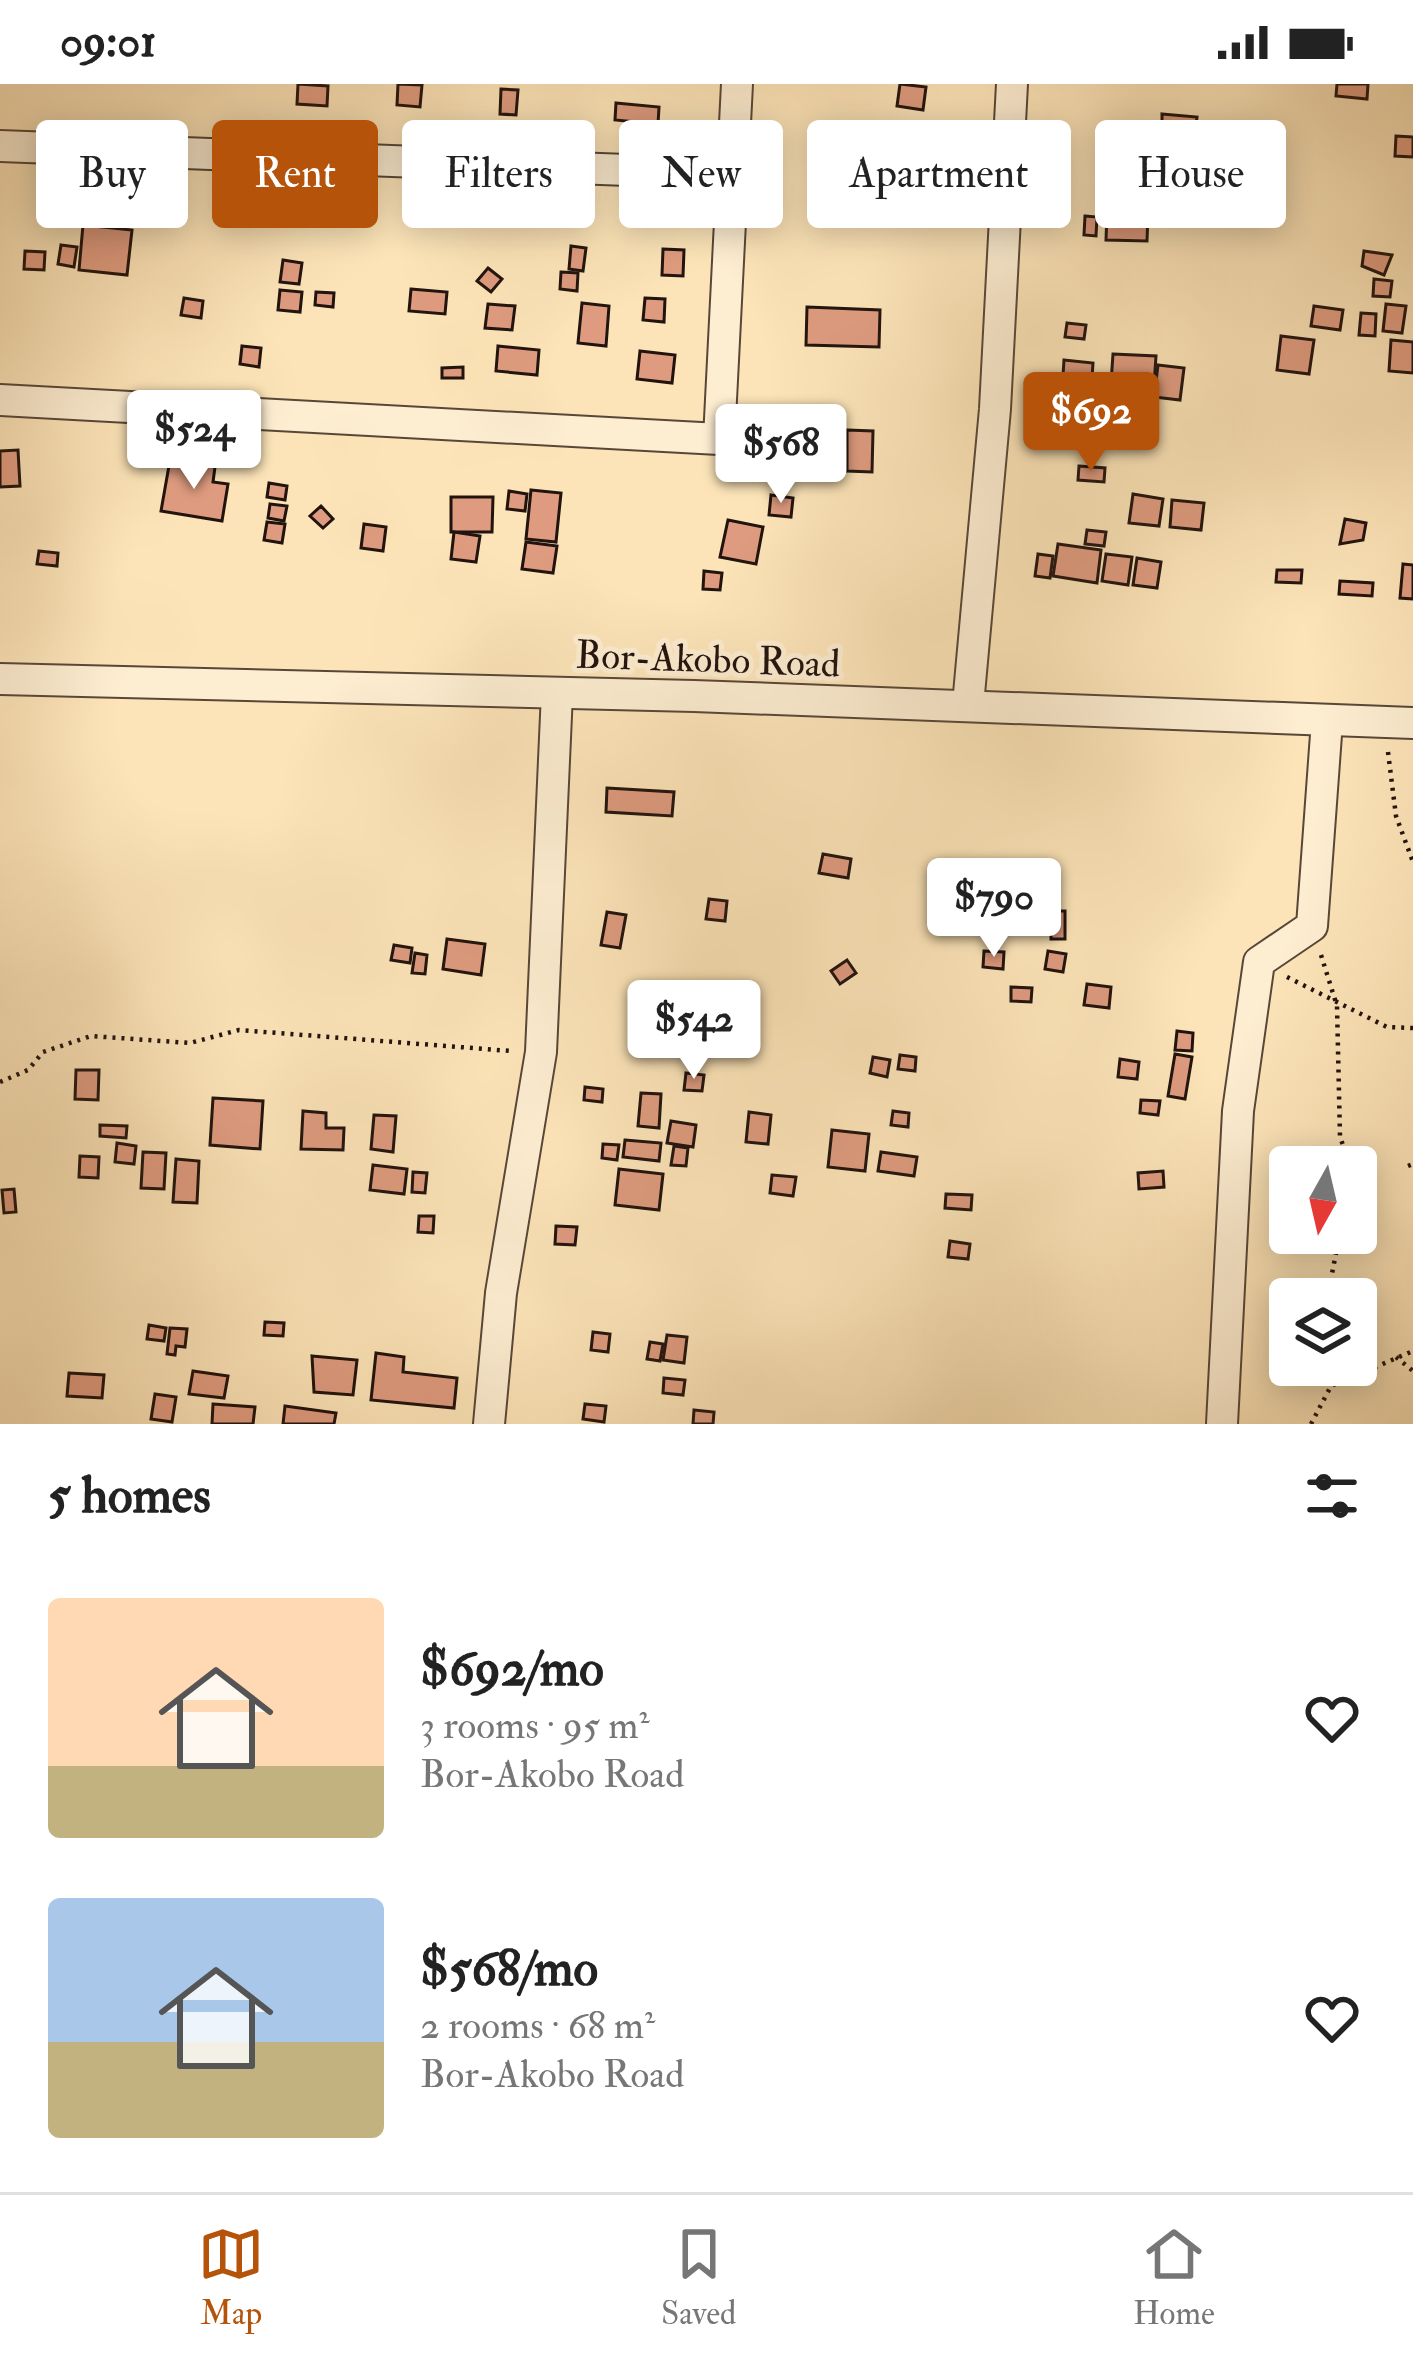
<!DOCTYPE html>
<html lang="en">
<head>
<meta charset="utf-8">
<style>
  :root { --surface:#fff; --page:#f2f2f2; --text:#222; --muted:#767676; --line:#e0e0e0; --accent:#b45309 }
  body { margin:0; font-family:"IM FELL Double Pica",serif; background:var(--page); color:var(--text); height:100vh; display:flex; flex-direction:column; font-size:45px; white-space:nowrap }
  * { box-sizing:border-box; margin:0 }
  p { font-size:39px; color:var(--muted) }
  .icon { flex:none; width:66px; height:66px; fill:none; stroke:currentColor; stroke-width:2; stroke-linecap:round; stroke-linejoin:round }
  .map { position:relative; height:1340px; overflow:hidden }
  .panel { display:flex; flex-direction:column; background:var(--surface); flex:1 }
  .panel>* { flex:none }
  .banner { position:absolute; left:36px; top:36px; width:1341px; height:108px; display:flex; gap:24px }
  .needle { width:78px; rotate:188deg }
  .tools { position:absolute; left:1269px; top:1062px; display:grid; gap:24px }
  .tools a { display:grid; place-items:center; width:108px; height:108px; border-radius:12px; background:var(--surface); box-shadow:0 6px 30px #0003; font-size:60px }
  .price { position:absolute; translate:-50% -102px; padding:0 27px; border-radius:12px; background:#fff; color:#222; font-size:39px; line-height:78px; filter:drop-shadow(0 3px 6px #0008) }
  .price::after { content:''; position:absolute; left:50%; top:72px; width:36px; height:27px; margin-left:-18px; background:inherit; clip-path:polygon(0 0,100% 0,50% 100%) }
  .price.active { background:var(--accent); color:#fff }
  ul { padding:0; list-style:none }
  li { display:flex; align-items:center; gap:36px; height:300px; padding:0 48px }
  li span { display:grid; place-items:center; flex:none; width:336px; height:240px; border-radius:12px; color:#555 }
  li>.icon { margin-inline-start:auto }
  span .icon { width:144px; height:144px; fill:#fffc; stroke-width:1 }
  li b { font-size:51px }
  h2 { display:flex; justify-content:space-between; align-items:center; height:144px; padding:0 48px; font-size:51px }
  .pill { padding:0 42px; border-radius:12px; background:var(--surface); box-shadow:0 6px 30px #0003; font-size:42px; line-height:108px }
  .pill.active { background:var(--accent); color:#fff }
  .status { display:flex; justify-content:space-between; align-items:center; height:84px; padding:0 60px; background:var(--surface); direction:ltr }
  .status svg { height:33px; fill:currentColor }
  .tabs { display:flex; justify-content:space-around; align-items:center; height:168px; border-top:3px solid var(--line); background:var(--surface); font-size:33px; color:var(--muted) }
  .tabs a { display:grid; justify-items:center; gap:6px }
  .tabs .active { color:var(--accent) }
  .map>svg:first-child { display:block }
</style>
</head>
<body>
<div class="status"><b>09:01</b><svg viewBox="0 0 49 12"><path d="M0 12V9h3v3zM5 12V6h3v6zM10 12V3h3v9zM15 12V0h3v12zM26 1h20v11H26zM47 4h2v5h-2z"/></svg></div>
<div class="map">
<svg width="1413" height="1340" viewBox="0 0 1413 1340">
  <rect width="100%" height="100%" fill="#fce4b8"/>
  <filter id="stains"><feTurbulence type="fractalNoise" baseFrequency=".00167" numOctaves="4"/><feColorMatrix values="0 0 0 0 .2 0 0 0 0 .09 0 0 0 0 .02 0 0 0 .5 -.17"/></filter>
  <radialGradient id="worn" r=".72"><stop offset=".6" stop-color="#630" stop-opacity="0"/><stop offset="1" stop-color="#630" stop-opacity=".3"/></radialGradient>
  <g fill="#de9b7f" stroke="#21130e" stroke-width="3">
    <polygon points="298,0 328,2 327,22 297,20"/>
    <polygon points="398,0 422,1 420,23 397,21"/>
    <polygon points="900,0 926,3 923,26 897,22"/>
    <polygon points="1337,0 1368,0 1367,15 1336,12"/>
    <polygon points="501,5 518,6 516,31 500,30"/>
    <polygon points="616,19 659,23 658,40 615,36"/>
    <polygon points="1162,30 1197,33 1193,68 1159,65 1160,57 1151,56 1152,38 1162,38"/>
    <polygon points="1396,52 1413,53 1413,73 1395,72"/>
    <polygon points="1132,79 1152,82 1150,94 1130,92"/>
    <polygon points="1175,83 1193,84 1191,105 1174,104"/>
    <polygon points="1107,129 1148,130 1147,157 1106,156"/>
    <polygon points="1085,132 1097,133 1096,152 1084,151"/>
    <polygon points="83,141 132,146 127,191 79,186"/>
    <polygon points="61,161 77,163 74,183 58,180"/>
    <polygon points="571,162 586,164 583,187 569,185"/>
    <polygon points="663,165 684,166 683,192 662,191"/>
    <polygon points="25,167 45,168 44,186 24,185"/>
    <polygon points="1364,167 1392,171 1384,191 1362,182"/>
    <polygon points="283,176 302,179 299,200 280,198"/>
    <polygon points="488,184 502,195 491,208 477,197"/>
    <polygon points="561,188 578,189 577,207 560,205"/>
    <polygon points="1374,195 1392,197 1390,213 1373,212"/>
    <polygon points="411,205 447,208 445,230 409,227"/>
    <polygon points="280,206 302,208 300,228 278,226"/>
    <polygon points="316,208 334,209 333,223 315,221"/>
    <polygon points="184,214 203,217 201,234 181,231"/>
    <polygon points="645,214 665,215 664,238 643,236"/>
    <polygon points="582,219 609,222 606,262 578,259"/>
    <polygon points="488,220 515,222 512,246 485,244"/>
    <polygon points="1386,220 1406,222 1402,249 1383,247"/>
    <polygon points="1314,222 1343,226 1340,246 1311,242"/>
    <polygon points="807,223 880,226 879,263 806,261"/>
    <polygon points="1361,229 1376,230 1375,252 1359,251"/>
    <polygon points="1067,239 1086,241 1084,255 1065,253"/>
    <polygon points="1281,252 1314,256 1309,290 1277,286"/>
    <polygon points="1391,256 1413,258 1413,289 1389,287"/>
    <polygon points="242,262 261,264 259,283 240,280"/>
    <polygon points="498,262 539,266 537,291 496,287"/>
    <polygon points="640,267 675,271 672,299 637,295"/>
    <polygon points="1113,270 1156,272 1154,302 1111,299"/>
    <polygon points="1064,276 1093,279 1091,309 1062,307"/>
    <polygon points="1158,281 1184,284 1180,316 1154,313"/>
    <polygon points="463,283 463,294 442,294 442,284"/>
    <polygon points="847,346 873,347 872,388 847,387"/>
    <polygon points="18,366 20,402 0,403 0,367"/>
    <polygon points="170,376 215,383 213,398 228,400 222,437 161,427"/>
    <polygon points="1079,382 1105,384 1104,398 1078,396"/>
    <polygon points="269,399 287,402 285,416 267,413"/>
    <polygon points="531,406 561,409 556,458 526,455"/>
    <polygon points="509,407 527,410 525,427 507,425"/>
    <polygon points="1133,410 1163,415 1159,442 1129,439"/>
    <polygon points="771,411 793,414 791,433 769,431"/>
    <polygon points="451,413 493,413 492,448 451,448"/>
    <polygon points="1172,416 1204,419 1201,446 1170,443"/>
    <polygon points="270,420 287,422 284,437 268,434"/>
    <polygon points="321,422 333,435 323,444 310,432"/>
    <polygon points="1345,435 1366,439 1363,456 1340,460"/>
    <polygon points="728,436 763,443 756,480 720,473"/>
    <polygon points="267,438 285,440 282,459 264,456"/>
    <polygon points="364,440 386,443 383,467 361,464"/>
    <polygon points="1087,446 1106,448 1104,462 1085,460"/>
    <polygon points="454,448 480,452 476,478 451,475"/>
    <polygon points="526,458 557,462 553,489 522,485"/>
    <polygon points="1058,460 1101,466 1097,499 1053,492"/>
    <polygon points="39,467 58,469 57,482 37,480"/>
    <polygon points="1038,470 1053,472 1050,494 1035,492"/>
    <polygon points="1106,470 1132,473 1128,501 1102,497"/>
    <polygon points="1137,474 1161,478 1157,504 1133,501"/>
    <polygon points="1403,480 1413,481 1413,515 1400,514"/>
    <polygon points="1277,486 1302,486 1301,499 1276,498"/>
    <polygon points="704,487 722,489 720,506 703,505"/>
    <polygon points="1340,497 1373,499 1372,512 1339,510"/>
    <polygon points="607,704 674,708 672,732 606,728"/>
    <polygon points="823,770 851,775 848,794 819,789"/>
    <polygon points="709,815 727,817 725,837 706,835"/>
    <rect x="1051" y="827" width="14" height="28"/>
    <polygon points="607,828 626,831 620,864 601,861"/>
    <polygon points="447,855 485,860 481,891 443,885"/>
    <polygon points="394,861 412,864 410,879 391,876"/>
    <polygon points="984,867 1004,868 1003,885 983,883"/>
    <polygon points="1048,867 1066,870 1063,888 1045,885"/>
    <polygon points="415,869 427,871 425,890 412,889"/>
    <polygon points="847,876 856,889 840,900 831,887"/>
    <polygon points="1087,900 1111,903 1109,924 1084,921"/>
    <polygon points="1011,903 1032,904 1031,918 1011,917"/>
    <polygon points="1177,947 1193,949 1192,967 1175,966"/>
    <polygon points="1175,970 1192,973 1185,1015 1168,1012"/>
    <polygon points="900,971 916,973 915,987 898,985"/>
    <polygon points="873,973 890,976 887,993 870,989"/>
    <polygon points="1120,975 1139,978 1137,995 1118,993"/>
    <polygon points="76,986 99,986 98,1016 75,1015"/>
    <polygon points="686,989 704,991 702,1007 684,1006"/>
    <polygon points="585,1003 603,1005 602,1018 584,1016"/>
    <polygon points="641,1009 661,1010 659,1044 638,1042"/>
    <polygon points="213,1014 263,1017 260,1065 210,1061"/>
    <polygon points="1141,1016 1160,1017 1158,1031 1140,1029"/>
    <polygon points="303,1027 326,1029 326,1044 344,1044 343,1066 301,1065"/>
    <polygon points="893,1027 909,1029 908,1043 891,1041"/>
    <polygon points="749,1028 771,1031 768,1060 746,1058"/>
    <polygon points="374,1031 396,1032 393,1068 371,1065"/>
    <polygon points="671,1037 696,1041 693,1063 667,1059"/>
    <polygon points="100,1041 127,1042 126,1054 100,1052"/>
    <polygon points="832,1046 869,1050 865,1087 828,1083"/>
    <polygon points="625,1056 661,1059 659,1077 623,1073"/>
    <polygon points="117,1059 136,1062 134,1080 115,1078"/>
    <polygon points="603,1060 619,1061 617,1076 602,1074"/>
    <polygon points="674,1062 688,1064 686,1082 671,1081"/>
    <polygon points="143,1068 166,1069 164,1105 141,1104"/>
    <polygon points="881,1068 917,1073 914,1092 878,1087"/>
    <polygon points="80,1072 99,1073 98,1094 79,1093"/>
    <polygon points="176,1075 199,1077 197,1119 173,1118"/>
    <polygon points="373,1081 407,1085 404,1110 370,1106"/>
    <polygon points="619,1085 663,1090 659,1126 615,1121"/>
    <polygon points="1163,1087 1164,1103 1139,1105 1138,1089"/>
    <polygon points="413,1088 427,1089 425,1109 412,1108"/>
    <polygon points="772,1091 796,1093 793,1112 770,1109"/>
    <polygon points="14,1105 16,1128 4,1129 2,1106"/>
    <polygon points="946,1110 972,1111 971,1126 945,1124"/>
    <polygon points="419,1132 434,1132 433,1149 418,1148"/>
    <polygon points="556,1142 577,1143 575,1161 555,1160"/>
    <polygon points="950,1157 970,1160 968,1175 948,1173"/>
    <polygon points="265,1238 284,1239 283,1252 264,1251"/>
    <polygon points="149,1241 166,1244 164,1257 147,1255"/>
    <polygon points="170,1244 187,1245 185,1263 176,1262 175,1271 167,1270"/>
    <polygon points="593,1248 610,1250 608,1268 591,1266"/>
    <polygon points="667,1251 687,1253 684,1279 663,1276"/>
    <polygon points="650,1258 663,1260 660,1277 647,1275"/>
    <polygon points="376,1269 404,1273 403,1288 457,1294 454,1324 371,1316"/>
    <polygon points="312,1272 357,1276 353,1311 314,1308"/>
    <polygon points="193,1287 228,1292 224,1314 189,1310"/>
    <polygon points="69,1289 104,1291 102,1314 67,1312"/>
    <polygon points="664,1294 685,1296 683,1311 663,1309"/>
    <polygon points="155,1310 176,1313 172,1338 151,1335"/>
    <polygon points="213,1320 255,1323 253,1340 212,1340"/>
    <polygon points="585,1320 606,1322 604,1338 583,1335"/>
    <polygon points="285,1322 336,1329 334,1340 283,1340"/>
    <polygon points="694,1326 714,1328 713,1340 693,1340"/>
  </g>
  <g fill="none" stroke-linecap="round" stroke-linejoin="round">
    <defs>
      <g id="minor">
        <polyline points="0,62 733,90"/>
        <polyline points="0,316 719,355 737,0"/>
        <polyline points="0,595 694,612 1413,639"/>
        <polyline points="968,621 995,325 1012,0"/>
        <polyline points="489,1340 501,1209 541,968 557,609"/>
        <polyline points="1222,1340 1238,1027 1259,878 1312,842 1327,637"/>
      </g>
    </defs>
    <use href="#minor" stroke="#584738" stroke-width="34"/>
    <g stroke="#21130e" stroke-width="4.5" stroke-dasharray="3 6" stroke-linecap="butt">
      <polyline points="1388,668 1396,732 1413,778"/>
      <polyline points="1321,871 1337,922 1340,1053 1351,1083"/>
      <polyline points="1287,893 1387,943 1413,944"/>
      <polyline points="0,998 28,986 43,968 91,952 190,959 239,946 511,967"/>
      <polyline points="1408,1082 1413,1080"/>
      <polyline points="1356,1095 1356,1107"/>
      <polyline points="1327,1215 1340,1149"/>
      <polyline points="1396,1273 1413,1287"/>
      <polyline points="1329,1281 1331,1299"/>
      <polyline points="1311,1340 1331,1302 1413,1267"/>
    </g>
    <use href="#minor" stroke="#fdedd1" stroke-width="30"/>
  </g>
  <g text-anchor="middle" stroke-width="10" stroke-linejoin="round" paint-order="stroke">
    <g font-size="39" fill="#21130e" stroke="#fdedd1">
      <text transform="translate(708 574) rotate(2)" y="14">Bor-Akobo Road</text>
    </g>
  </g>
  <rect width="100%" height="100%" filter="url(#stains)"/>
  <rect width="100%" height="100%" fill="url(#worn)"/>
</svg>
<div class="tools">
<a><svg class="needle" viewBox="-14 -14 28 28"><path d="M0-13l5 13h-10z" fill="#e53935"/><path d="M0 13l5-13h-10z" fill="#767676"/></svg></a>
<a><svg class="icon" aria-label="layers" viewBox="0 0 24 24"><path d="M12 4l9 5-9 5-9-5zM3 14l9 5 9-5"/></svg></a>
</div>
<b class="price active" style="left:1091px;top:390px">$692</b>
<b class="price" style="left:194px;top:408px">$524</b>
<b class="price" style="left:781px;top:422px">$568</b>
<b class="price" style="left:994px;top:876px">$790</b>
<b class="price" style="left:694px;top:998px">$542</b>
<div class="banner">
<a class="pill">Buy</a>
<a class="pill active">Rent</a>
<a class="pill">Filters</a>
<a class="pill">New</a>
<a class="pill">Apartment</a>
<a class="pill">House</a>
</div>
</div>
<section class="panel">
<h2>5 homes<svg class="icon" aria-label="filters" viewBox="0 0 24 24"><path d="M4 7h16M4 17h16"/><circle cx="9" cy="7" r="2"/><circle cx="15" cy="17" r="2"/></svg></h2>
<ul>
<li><span style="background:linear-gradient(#ffd9b3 70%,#c2b280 0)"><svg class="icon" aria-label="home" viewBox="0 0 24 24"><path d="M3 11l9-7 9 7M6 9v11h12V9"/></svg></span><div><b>$692/mo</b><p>3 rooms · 95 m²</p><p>Bor-Akobo Road</p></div><svg class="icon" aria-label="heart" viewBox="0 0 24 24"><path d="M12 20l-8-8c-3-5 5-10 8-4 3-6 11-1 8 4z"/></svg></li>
<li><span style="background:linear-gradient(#a9c7e8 60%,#c2b280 0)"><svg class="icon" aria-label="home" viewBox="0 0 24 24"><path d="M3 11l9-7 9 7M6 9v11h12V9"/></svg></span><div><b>$568/mo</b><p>2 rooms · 68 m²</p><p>Bor-Akobo Road</p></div><svg class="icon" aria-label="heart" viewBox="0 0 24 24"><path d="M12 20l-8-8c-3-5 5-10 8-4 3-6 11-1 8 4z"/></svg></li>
</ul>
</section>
<nav class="tabs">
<a class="active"><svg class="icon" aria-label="map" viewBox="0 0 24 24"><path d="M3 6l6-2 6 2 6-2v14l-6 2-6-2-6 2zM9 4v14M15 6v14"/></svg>Map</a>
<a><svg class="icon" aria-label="saved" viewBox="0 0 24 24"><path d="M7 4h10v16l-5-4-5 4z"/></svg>Saved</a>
<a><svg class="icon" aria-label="home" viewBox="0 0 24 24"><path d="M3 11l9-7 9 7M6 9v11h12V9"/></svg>Home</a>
</nav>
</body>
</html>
